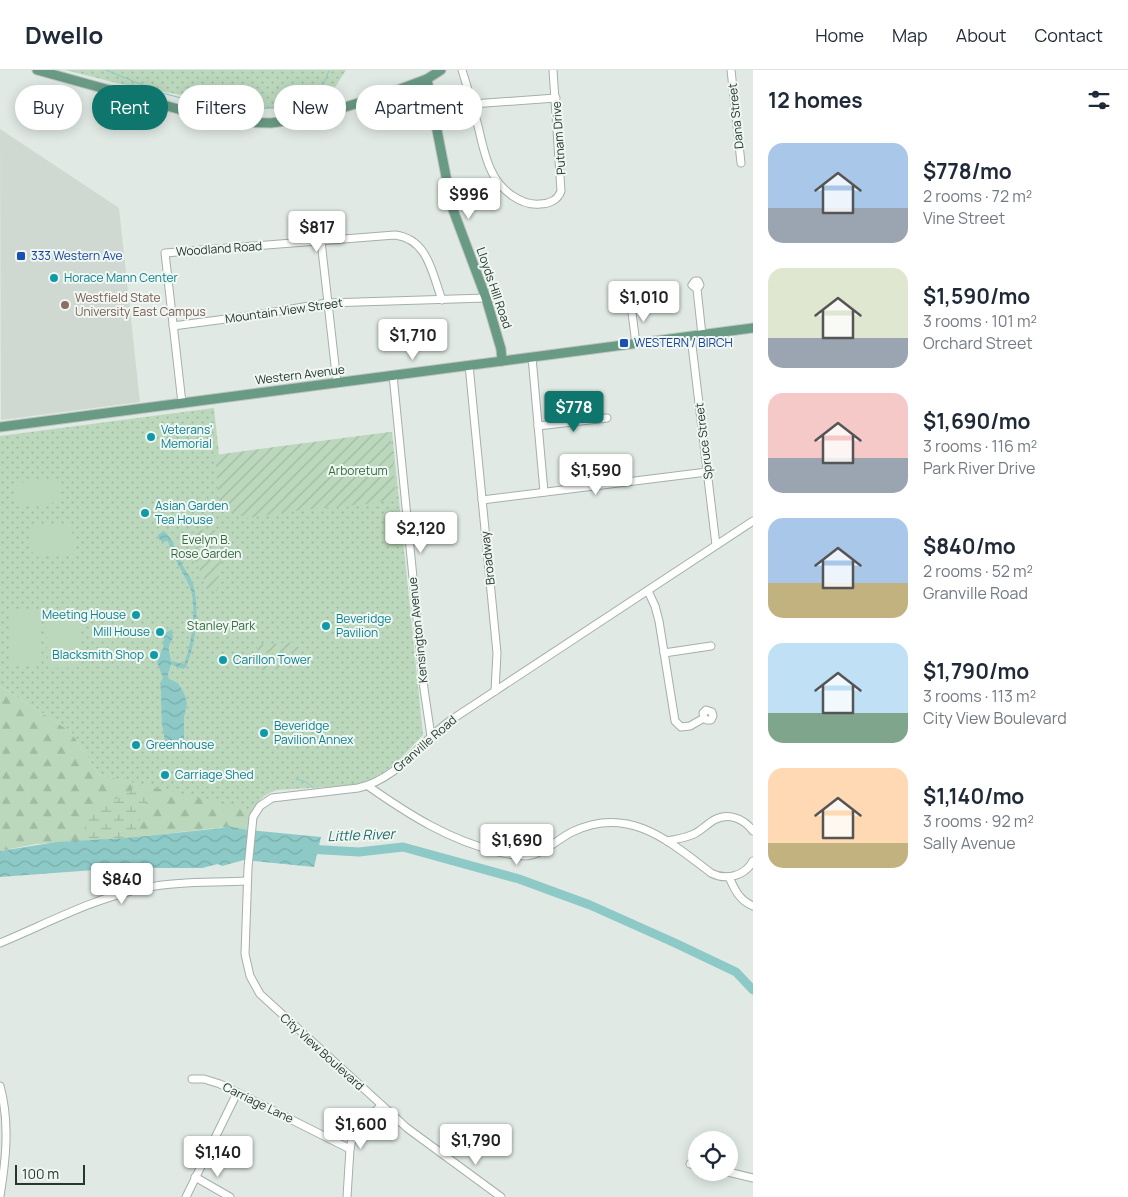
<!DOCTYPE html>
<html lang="en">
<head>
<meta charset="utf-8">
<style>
  :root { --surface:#fff; --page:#f2f2f3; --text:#1f2937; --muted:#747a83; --line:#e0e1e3; --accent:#0f766e }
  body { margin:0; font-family:Manrope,sans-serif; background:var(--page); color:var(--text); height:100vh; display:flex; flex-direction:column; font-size:19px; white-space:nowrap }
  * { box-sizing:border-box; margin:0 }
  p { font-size:16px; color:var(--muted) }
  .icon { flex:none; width:28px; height:28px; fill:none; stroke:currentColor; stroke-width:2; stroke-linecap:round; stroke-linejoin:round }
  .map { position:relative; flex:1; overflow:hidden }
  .sheet { display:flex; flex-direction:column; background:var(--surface); width:375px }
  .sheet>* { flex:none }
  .hud { position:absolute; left:15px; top:15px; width:475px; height:45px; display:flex; gap:10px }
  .buttons { position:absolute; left:688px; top:1061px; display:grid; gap:10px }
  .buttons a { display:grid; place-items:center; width:50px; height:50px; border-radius:50%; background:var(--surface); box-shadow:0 2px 12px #0003; font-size:25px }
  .scale { position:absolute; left:15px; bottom:12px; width:70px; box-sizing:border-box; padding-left:5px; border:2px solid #23382e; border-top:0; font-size:14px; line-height:18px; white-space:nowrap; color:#23382e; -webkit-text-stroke:4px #f0f6f2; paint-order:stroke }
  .price { position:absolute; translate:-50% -42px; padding:0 11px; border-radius:5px; background:#fff; color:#222; font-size:16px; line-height:32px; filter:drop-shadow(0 1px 2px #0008) }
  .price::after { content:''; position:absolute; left:50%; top:30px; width:15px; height:11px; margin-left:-8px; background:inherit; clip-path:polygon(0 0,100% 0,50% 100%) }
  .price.current { background:var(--accent); color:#fff }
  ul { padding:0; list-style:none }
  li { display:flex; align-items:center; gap:15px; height:125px; padding:0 15px }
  li span { display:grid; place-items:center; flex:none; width:140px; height:100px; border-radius:15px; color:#555 }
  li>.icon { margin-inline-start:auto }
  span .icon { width:60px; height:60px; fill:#fffc; stroke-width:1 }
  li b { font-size:21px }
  h2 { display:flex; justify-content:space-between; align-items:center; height:60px; padding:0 15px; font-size:21px }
  .tag { padding:0 18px; border-radius:22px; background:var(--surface); box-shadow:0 2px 12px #0003; font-size:18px; line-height:45px }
  .tag.current { background:var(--accent); color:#fff }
  header { display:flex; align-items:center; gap:30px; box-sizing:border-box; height:70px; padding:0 25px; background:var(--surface); border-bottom:1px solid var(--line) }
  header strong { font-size:24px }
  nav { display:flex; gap:28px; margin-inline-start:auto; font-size:18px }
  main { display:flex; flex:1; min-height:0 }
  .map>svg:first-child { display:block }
</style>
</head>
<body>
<header>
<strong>Dwello</strong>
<nav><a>Home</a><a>Map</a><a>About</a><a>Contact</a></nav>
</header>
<main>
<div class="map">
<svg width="753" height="1127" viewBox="0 0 753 1127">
  <defs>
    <pattern id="grass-dots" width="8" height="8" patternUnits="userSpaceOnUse" patternTransform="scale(1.25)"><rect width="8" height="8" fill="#bbd8bd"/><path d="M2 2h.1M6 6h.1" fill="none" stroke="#a0baa3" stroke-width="1.8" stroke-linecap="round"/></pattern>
    <pattern id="forest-firs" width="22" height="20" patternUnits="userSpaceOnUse" patternTransform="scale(1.25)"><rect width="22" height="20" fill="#bbd8bd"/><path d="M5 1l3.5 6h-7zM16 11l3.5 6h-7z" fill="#a0baa3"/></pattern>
    <pattern id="wetland-marsh" width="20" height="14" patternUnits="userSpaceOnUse" patternTransform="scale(1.25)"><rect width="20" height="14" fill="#bbd8bd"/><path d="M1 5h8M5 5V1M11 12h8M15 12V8" fill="none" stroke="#a0baa3"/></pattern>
    <pattern id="garden-furrows" width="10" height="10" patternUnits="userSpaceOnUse" patternTransform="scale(1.25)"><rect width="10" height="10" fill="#bbd8bd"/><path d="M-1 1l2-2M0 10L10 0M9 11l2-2" fill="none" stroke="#a0baa3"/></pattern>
    <pattern id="water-waves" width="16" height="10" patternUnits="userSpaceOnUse" patternTransform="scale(1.25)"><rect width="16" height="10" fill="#8dc9c6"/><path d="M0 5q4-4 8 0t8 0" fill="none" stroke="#79adaa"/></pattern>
  </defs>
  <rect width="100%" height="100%" fill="#e0e9e3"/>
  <polygon fill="#cfd9d2" points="0,59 119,138 140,332 1,350"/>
  <g fill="url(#grass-dots)">
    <polygon points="65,0 346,0 336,16 321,26 296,36 272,39 237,35 121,14"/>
    <path d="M214 338 219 385 392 362 423 665 398 691 378 707 359 715 277 720C266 724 256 729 255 742L99 705 71 662 0 616V366Z"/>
  </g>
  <polygon fill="url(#forest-firs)" points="0,616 71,662 99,705 252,740 248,760 226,757 126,768 36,774 0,781"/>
  <path fill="url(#wetland-marsh)" d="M138 715 154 718 145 735 137 758V767L83 770C88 740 96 738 122 726 128 724 132 718 138 715Z"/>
  <g fill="url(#garden-furrows)">
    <polygon points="390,362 396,427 376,433 302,440 248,448 243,447 225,437 219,430 215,385"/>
    <polygon points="209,459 222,462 224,468 217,521 213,521 208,517 188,476 191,464 199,460"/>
    <polygon points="298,572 298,581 258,584 257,575"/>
    <polygon points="299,586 299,598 259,600 258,590"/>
  </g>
  <g fill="#bbd8bd">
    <polygon points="60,409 62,432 15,436 13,413"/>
    <polygon points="71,453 75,483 33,487 30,457"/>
    <polygon points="40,540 42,595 11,596 9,541"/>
    <polygon points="78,541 80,597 48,598 46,543"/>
  </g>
  <g fill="url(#water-waves)">
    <path d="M164 461C174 470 176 482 182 494 185 501 191 507 193 514 200 540 196 573 186 597L183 599 171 594 167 608 178 613 184 623 187 633 184 647V675L182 679C179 679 174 681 171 679 158 669 163 627 160 613L163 608 157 592 163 578 164 564 172 559 173 568C166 580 169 576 171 591L184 594C192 576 197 535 190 517 183 502 172 486 168 471L163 472 159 469 158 465Z"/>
    <polygon points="227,756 248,760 321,767 314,797 244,790 222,796 218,794 202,798 121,798 0,807 0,781 57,772 126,768 222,758"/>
  </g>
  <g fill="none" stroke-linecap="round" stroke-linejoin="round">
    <g stroke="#8dc9c6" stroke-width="1">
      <polyline points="106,0 162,23 189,30 245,41 275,37 311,27 321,19 329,1"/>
      <polyline points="296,709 306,712 314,718"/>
    </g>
    <polyline stroke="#8dc9c6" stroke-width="9" points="307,779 359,782 403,777 519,809 590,835 675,873 736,902 753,920"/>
    <defs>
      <g id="minor">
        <path d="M462 0C468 19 473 37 478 56 482 72 485 90 493 104 501 120 521 136 540 134 549 134 558 130 561 121L553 0"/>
        <polyline points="731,0 741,93"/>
        <polyline points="472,34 556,28"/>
        <polyline points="321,171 337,313"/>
        <polyline points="697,219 692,215 695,211 698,211 700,215 697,219 702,265"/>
        <polyline points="630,227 636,274"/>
        <polyline points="173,256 256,245 327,233 486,228"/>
        <polyline points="691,267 716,475"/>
        <polyline points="532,287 544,422"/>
        <polyline points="469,295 497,583 495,621"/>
        <polyline points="393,305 424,619 431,666"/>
        <path d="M182 333 165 183 395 165C428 169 432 203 442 230"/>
        <polyline points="538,356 607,348"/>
        <polyline points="482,430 707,402"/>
        <polyline points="648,521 655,536 659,551 675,651 681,657 690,656 704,648 703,643 706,640 712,642 713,646 711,650 707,650 704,648"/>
        <polyline points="664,583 711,576"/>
        <path d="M368 716C408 744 450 771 499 782 507 784 516 786 525 786 543 785 556 770 572 762 628 735 668 770 711 803 726 811 745 806 753 791"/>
        <path d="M667 771C676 769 686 768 694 764 702 760 707 754 714 750 729 742 744 749 753 761"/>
        <path d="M729 807C735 820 739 830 753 836"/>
        <path d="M0 873C46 854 94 828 144 818 177 811 213 813 247 811"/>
        <polyline points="192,1009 204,1009 220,1014 350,1079"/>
        <path d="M0 1016C10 1052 6 1090 0 1126"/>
        <polyline points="690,1094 696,1095"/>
        <polyline points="728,1102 753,1108"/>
        <polyline points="195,1107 230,1127"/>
        <polyline points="186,1127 237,1023"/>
        <polyline points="347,1127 350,1079 352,1069 380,1036"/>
        <path d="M501 1127 407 1058 260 924 250 906 245 884 248 798 253 747 260 736 272 728 358 718C398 709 419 673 451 650L753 451"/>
      </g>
      <g id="major">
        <polyline points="37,0 207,47 240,52 271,53 313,47 387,24 427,9 441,0"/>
        <polyline points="427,9 452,137 486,228 501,279 502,291"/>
        <polyline points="0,357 753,258"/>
      </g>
    </defs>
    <use href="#minor" stroke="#a4b0a9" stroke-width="9"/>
    <use href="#major" stroke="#bdc3c0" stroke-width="11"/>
    <use href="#minor" stroke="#fff" stroke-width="7"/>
    <use href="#major" stroke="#699a84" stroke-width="9"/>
  </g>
  <g fill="#1a4fb4" stroke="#f0f6f2" stroke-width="2">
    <rect x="16" y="181" width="10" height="10" rx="2.5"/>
    <rect x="619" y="268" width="10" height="10" rx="2.5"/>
  </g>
  <g fill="#0f9aa8" stroke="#f0f6f2" stroke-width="2">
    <circle cx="54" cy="208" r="5"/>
    <circle cx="151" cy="367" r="5"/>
    <circle cx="145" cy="443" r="5"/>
    <circle cx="136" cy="545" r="5"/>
    <circle cx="326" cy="556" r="5"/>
    <circle cx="160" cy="562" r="5"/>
    <circle cx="154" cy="585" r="5"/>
    <circle cx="223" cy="590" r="5"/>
    <circle cx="264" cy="663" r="5"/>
    <circle cx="136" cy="675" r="5"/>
    <circle cx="165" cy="705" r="5"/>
  </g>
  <circle fill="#8d6e63" stroke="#f0f6f2" stroke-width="2" cx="65" cy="235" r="5"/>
  <g text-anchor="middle" stroke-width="4" stroke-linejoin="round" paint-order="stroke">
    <g font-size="12" fill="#23382e" stroke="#f0f6f2">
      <text transform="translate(736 46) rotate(-96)" y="4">Dana Street</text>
      <text transform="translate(559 68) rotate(-94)" y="4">Putnam Drive</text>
      <text transform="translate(219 179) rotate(-4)" y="4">Woodland Road</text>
      <text transform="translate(494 218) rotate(71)" y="4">Lloyds Hill Road</text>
      <text transform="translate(284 241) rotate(-8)" y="4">Mountain View Street</text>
      <text transform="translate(300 305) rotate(-7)" y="4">Western Avenue</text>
      <text transform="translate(704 371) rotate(-97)" y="4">Spruce Street</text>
      <text transform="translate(488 488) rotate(-96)" y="4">Broadway</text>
      <text transform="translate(418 560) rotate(-96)" y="4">Kensington Avenue</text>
      <text transform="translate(425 674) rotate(-41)" y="4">Granville Road</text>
      <text transform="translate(322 982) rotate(42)" y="4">City View Boulevard</text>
      <text transform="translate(258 1033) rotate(26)" y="4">Carriage Lane</text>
    </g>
    <g font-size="12" fill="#164399" stroke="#f0f6f2" text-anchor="start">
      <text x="31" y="190">333 Western Ave</text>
      <text x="634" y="277">WESTERN / BIRCH</text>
    </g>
    <g font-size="12" fill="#0d838f" stroke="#f0f6f2" text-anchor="start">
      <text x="64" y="212">Horace Mann Center</text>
      <text x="161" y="364">Veterans'<tspan x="161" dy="14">Memorial</tspan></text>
      <text x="155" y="440">Asian Garden<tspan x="155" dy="14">Tea House</tspan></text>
      <text x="126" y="549" text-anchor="end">Meeting House</text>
      <text x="336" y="553">Beveridge<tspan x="336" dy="14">Pavilion</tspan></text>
      <text x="150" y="566" text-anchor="end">Mill House</text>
      <text x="144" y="589" text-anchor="end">Blacksmith Shop</text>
      <text x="233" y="594">Carillon Tower</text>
      <text x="274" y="660">Beveridge<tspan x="274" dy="14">Pavilion Annex</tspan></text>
      <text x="146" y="679">Greenhouse</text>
      <text x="175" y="709">Carriage Shed</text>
    </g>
    <g font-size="12" fill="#785e54" stroke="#f0f6f2" text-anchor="start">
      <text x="75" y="232">Westfield State<tspan x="75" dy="14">University East Campus</tspan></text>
    </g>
    <g font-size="12" fill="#316a3c" stroke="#f0f6f2">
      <text x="358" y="405">Arboretum</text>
      <text x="206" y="474">Evelyn B.<tspan x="206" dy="14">Rose Garden</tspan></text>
      <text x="221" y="560">Stanley Park</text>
    </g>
    <g font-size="14" font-style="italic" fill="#246d6a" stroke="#f0f6f2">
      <text transform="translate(361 765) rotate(-2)" y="5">Little River</text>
    </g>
  </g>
</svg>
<div class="buttons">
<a><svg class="icon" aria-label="locate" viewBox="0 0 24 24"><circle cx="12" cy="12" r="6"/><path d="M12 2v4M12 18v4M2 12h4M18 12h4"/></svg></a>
</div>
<div class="scale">100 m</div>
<b class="price" style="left:469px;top:150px">$996</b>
<b class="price" style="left:317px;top:183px">$817</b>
<b class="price" style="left:644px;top:253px">$1,010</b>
<b class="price" style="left:413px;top:291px">$1,710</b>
<b class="price current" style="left:574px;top:363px">$778</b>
<b class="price" style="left:596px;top:426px">$1,590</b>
<b class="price" style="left:421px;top:484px">$2,120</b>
<b class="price" style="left:517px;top:796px">$1,690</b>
<b class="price" style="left:122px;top:835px">$840</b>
<b class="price" style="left:361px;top:1080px">$1,600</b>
<b class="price" style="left:476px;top:1096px">$1,790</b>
<b class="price" style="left:218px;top:1108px">$1,140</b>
<div class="hud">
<a class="tag">Buy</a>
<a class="tag current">Rent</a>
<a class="tag">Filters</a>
<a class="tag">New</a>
<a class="tag">Apartment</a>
</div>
</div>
<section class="sheet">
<h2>12 homes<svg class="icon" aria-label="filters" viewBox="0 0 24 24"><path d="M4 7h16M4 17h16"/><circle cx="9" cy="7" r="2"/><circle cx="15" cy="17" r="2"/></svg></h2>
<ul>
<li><span style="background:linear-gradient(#a9c7e8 65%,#9aa5b1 0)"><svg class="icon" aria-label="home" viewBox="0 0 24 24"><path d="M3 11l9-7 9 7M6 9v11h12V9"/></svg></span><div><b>$778/mo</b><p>2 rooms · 72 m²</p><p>Vine Street</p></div></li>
<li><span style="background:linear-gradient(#dfe7d0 70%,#9aa5b1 0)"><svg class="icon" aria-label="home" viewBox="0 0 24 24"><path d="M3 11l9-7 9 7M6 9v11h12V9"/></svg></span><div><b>$1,590/mo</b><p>3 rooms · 101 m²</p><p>Orchard Street</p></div></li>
<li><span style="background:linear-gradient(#f6c9c9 65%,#9aa5b1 0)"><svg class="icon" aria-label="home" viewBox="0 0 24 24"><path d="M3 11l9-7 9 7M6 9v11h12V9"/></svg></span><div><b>$1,690/mo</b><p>3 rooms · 116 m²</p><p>Park River Drive</p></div></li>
<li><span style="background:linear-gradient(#a9c7e8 65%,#c2b280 0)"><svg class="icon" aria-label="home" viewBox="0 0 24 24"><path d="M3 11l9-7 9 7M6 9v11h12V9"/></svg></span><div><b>$840/mo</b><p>2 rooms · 52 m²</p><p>Granville Road</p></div></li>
<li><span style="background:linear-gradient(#bfe0f5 70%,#7fa58c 0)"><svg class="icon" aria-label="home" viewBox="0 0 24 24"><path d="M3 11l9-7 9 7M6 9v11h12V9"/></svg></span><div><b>$1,790/mo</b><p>3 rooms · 113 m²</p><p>City View Boulevard</p></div></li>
<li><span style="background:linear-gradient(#ffd9b3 75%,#c2b280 0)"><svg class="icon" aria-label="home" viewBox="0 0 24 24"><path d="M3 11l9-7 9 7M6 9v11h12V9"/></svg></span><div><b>$1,140/mo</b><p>3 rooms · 92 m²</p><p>Sally Avenue</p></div></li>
</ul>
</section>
</main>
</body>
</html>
